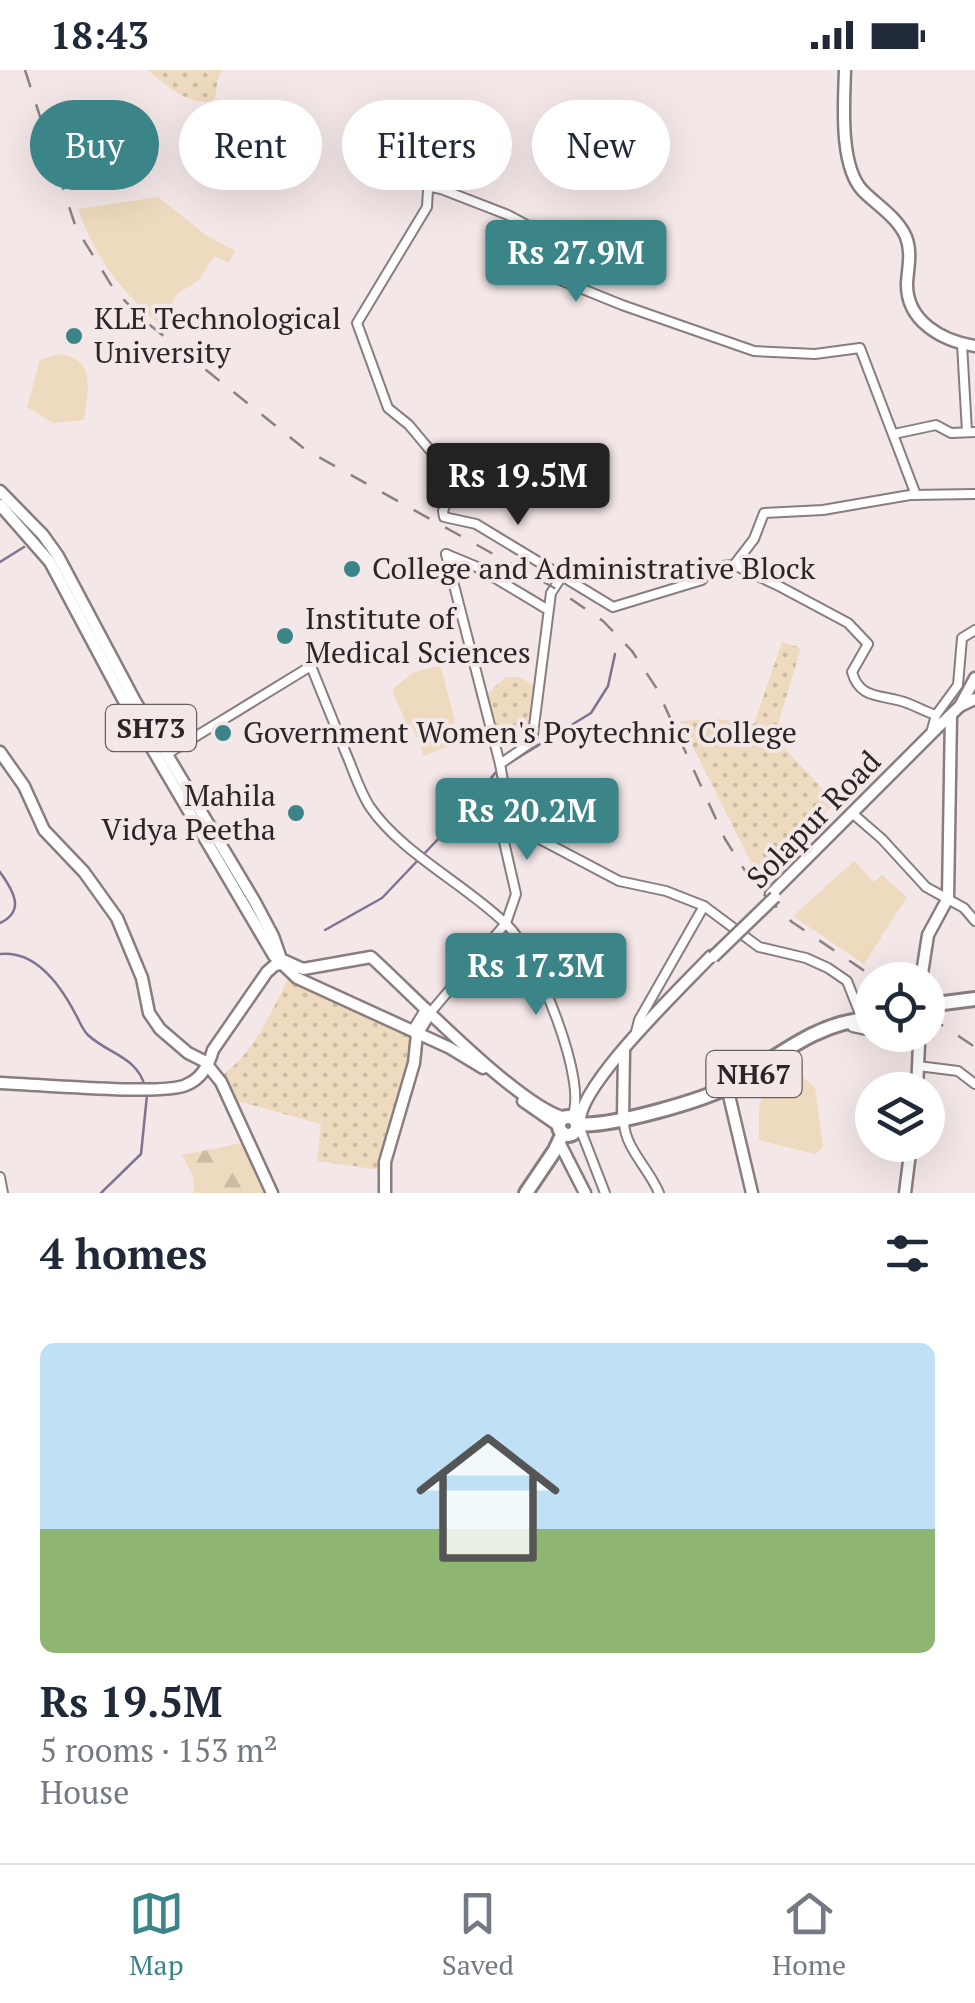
<!DOCTYPE html>
<html lang="en">
<head>
<meta charset="utf-8">
<style>
  :root { --surface:#fff; --page:#f2f2f3; --text:#1f2937; --muted:#747a83; --line:#e0e1e3; --accent:#3b8487 }
  body { margin:0; font-family:"PT Serif",serif; background:var(--page); color:var(--text); height:100vh; display:flex; flex-direction:column; font-size:38px; white-space:nowrap }
  * { box-sizing:border-box; margin:0 }
  p { font-size:32px; color:var(--muted) }
  .icon { flex:none; width:55px; height:55px; fill:none; stroke:currentColor; stroke-width:2; stroke-linecap:round; stroke-linejoin:round }
  .map { position:relative; height:1123px; overflow:hidden }
  .details { display:flex; flex-direction:column; background:var(--surface); flex:1 }
  .details>* { flex:none }
  .hud { position:absolute; left:30px; top:30px; width:915px; height:90px; display:flex; gap:20px }
  .tools { position:absolute; left:855px; top:892px; display:grid; gap:20px }
  .tools a { display:grid; place-items:center; width:90px; height:90px; border-radius:50%; background:var(--surface); box-shadow:0 10px 40px #0002; font-size:50px }
  .price { position:absolute; translate:-50% -85px; padding:0 22px; border-radius:10px; background:var(--accent); color:#fff; font-size:32px; line-height:65px; filter:drop-shadow(0 2px 5px #0008) }
  .price::after { content:''; position:absolute; left:50%; top:60px; width:30px; height:22px; margin-left:-15px; background:inherit; clip-path:polygon(0 0,100% 0,50% 100%) }
  .price.current { background:#222; color:#fff }
  ul { padding:0; list-style:none }
  li { display:grid; align-content:center; gap:20px; height:530px; padding:0 40px }
  li+li { border-top:2px solid var(--line) }
  li span { display:grid; place-items:center; height:310px; border-radius:15px; color:#555 }
  li>.icon { margin-inline-start:auto }
  span .icon { width:180px; height:180px; fill:#fffc; stroke-width:1 }
  li b { font-size:42px }
  h2 { display:flex; justify-content:space-between; align-items:center; height:120px; padding:0 40px; font-size:42px }
  .chip { padding:0 35px; border-radius:45px; background:var(--surface); box-shadow:0 10px 40px #0002; font-size:35px; line-height:90px }
  .chip.current { background:var(--accent); color:#fff }
  .status { display:flex; justify-content:space-between; align-items:center; height:70px; padding:0 50px; background:var(--surface); direction:ltr }
  .status svg { height:28px; fill:currentColor }
  .dock { display:flex; justify-content:space-around; align-items:center; height:140px; border-top:2px solid var(--line); background:var(--surface); font-size:28px; color:var(--muted) }
  .dock a { display:grid; justify-items:center; gap:5px }
  .dock .current { color:var(--accent) }
  .map>svg:first-child { display:block }
</style>
</head>
<body>
<div class="status"><b>18:43</b><svg viewBox="0 0 49 12"><path d="M0 12V9h3v3zM5 12V6h3v6zM10 12V3h3v9zM15 12V0h3v12zM26 1h20v11H26zM47 4h2v5h-2z"/></svg></div>
<div class="map">
<svg width="975" height="1123" viewBox="0 0 975 1123">
  <defs>
    <pattern id="green-dots" width="8" height="8" patternUnits="userSpaceOnUse" patternTransform="scale(2.5)"><rect width="8" height="8" fill="#eedabe"/><path d="M2 2h.1M6 6h.1" fill="none" stroke="#ccbba3" stroke-width="1.8" stroke-linecap="round"/></pattern>
    <pattern id="forest-firs" width="22" height="20" patternUnits="userSpaceOnUse" patternTransform="scale(2.5)"><rect width="22" height="20" fill="#eedabe"/><path d="M5 1l3.5 6h-7zM16 11l3.5 6h-7z" fill="#ccbba3"/></pattern>
  </defs>
  <rect width="100%" height="100%" fill="#f4e7e8"/>
  <g fill="url(#green-dots)">
    <path d="M148 0H223L218 8 215 29C194 40 164 14 148 0Z"/>
    <polygon points="782,572 801,578 774,667 835,732 797,772 797,779 762,814 680,651 718,649 754,654"/>
    <polygon points="520,607 534,616 530,660 497,659 487,624 506,607"/>
    <path d="M290 906 416 968 381 1100 317 1091 321 1054 241 1032 233 1035 220 1007C257 981 269 944 290 906Z"/>
  </g>
  <polygon fill="url(#forest-firs)" points="242,1073 267,1123 194,1123 193,1106 182,1085"/>
  <g fill="#eedabe">
    <path d="M158 127 206 165 235 181 229 193 215 186 198 211 177 224 160 255C119 218 97 191 78 139Z"/>
    <path d="M60 284C97 289 88 322 84 350L53 353 27 337 40 290Z"/>
    <polygon points="438,596 441,598 455,651 446,677 423,686 419,667 416,667 413,658 407,655 392,620 412,603"/>
    <polygon points="854,791 874,812 882,805 907,827 864,894 793,846"/>
    <polygon points="798,1003 815,1018 823,1077 815,1084 759,1070 759,1038 763,1024"/>
  </g>
  <g fill="none" stroke-linecap="round" stroke-linejoin="round">
    <g stroke="#7f7391" stroke-width="2.5">
      <polyline points="0,492 24,477"/>
      <polyline points="503,697 591,643 608,616 615,584"/>
      <path d="M0 802C13 820 26 841 0 853"/>
      <polyline points="325,860 382,828 461,745 496,702"/>
      <path d="M0 884C36 880 61 916 76 945 80 952 82 959 88 965 108 984 138 987 145 1017"/>
      <polyline points="101,1123 141,1084 147,1025"/>
    </g>
    <defs>
      <g id="minor">
        <polyline points="962,274 967,362"/>
        <polyline points="894,364 936,355 951,363 975,362"/>
        <path d="M916 425 860 278 815 284 754 281 622 235 543 203 555 175 553 169 508 145 441 119 431 117 428 120 427 137 357 253 388 338 409 355 429 379 460 399 443 441 444 447 476 454 613 537 702 510 710 497 734 495 777 515 848 553 868 574 852 602C859 627 877 625 897 630 911 633 923 641 936 645L931 663"/>
        <polyline points="446,484 475,496 545,538"/>
        <polyline points="734,495 754,469 764,443 823,440 910,425 975,424"/>
        <polyline points="936,645 958,615 962,568 975,560"/>
        <path d="M167 684 311 596C322 624 334 652 345 681 353 699 359 720 370 737 402 784 470 817 509 857 535 883 591 1016 571 1048"/>
        <polyline points="500,694 532,672 551,523 562,506"/>
        <polyline points="852,743 882,769 926,817 964,838 975,851"/>
        <polyline points="511,754 619,811 666,821 704,836 759,877 806,888 828,898 847,911 862,949"/>
        <polyline points="430,943 506,853 516,824 502,763 511,754 500,694 446,484"/>
        <polyline points="636,962 639,950 704,836"/>
        <polyline points="417,964 415,956 426,938"/>
        <polyline points="918,996 958,1001 975,1014"/>
        <path d="M624 1053C625 1078 650 1100 659 1123"/>
        <polyline points="581,1061 605,1123"/>
        <polyline points="0,1107 3,1123"/>
      </g>
      <g id="major">
        <path d="M845 0C844 33 839 96 863 121 878 136 897 147 906 167 912 183 908 197 907 213 906 251 942 271 975 276"/>
        <path d="M0 421 43 465 58 486 135 631 255 832 273 866 281 889 303 899 371 887C412 924 518 1036 565 1048"/>
        <polyline points="0,435 50,492 124,631 274,886 297,908 450,978 483,998"/>
        <polyline points="960,636 975,608"/>
        <polyline points="0,682 24,716 44,760 84,802 117,848 142,908 149,943 160,959 188,983 204,991 221,1012 272,1123"/>
        <polyline points="771,824 937,658 960,636 975,629"/>
        <polyline points="921,910 928,865 948,828 951,645"/>
        <polyline points="853,956 872,960"/>
        <polyline points="917,965 919,974 917,1020"/>
        <path d="M0 1013C34 1014 162 1026 186 1015 201 1009 209 995 213 980L267 902 275 895 281 894"/>
        <polyline points="727,1017 752,1123"/>
        <polyline points="523,1031 559,1056"/>
        <polyline points="623,1050 624,980"/>
        <path d="M580 1054C575 1018 684 915 711 886"/>
        <polyline points="559,1072 585,1123"/>
        <polyline points="385,1123 385,1092 414,993 417,964 430,943"/>
        <polyline points="905,1123 911,1075"/>
      </g>
      <g id="highway">
        <polyline points="928,935 975,929"/>
        <circle cx="568" cy="1056" r="9"/>
        <path d="M577 1054C608 1058 706 1030 733 1014 777 987 819 950 872 949"/>
        <polyline points="526,1123 555,1080 563,1063"/>
      </g>
    </defs>
    <use href="#minor" stroke="#897d7f" stroke-width="12"/>
    <use href="#major" stroke="#897d7f" stroke-width="15"/>
    <use href="#highway" stroke="#897d7f" stroke-width="18"/>
    <use href="#minor" stroke="#fff" stroke-width="8"/>
    <use href="#major" stroke="#fff" stroke-width="10"/>
    <use href="#highway" stroke="#fff" stroke-width="12"/>
    <g stroke="#8a8182" stroke-width="2.5" stroke-dasharray="18 18" stroke-linecap="butt">
      <polyline points="25,0 76,158 115,221 145,251 306,380 558,520 603,551 632,581 657,619 725,769 754,815 792,852 878,910"/>
      <polyline points="928,946 975,977"/>
    </g>
    <defs>
      <polyline id="major-bridge" points="713,887 775,827"/>
    </defs>
    <use href="#major-bridge" stroke="#897d7f" stroke-width="15" stroke-linecap="butt"/>
    <use href="#major-bridge" stroke="#fff" stroke-width="10"/>
  </g>
  <g fill="#3b8487" stroke="#f4e7e8" stroke-width="4">
    <circle cx="74" cy="266" r="10"/>
    <circle cx="352" cy="499" r="10"/>
    <circle cx="285" cy="566" r="10"/>
    <circle cx="223" cy="663" r="10"/>
    <circle cx="296" cy="743" r="10"/>
  </g>
  <g text-anchor="middle" stroke-width="8" stroke-linejoin="round" paint-order="stroke">
    <g fill="#f4e7e8" stroke="#675f60" stroke-width="2.5">
      <rect x="106" y="635" width="90" height="46" rx="8"/>
      <rect x="706.5" y="981" width="95" height="46" rx="8"/>
    </g>
    <g font-size="28" font-weight="bold" fill="#2a2526">
      <text x="151" y="668">SH73</text>
      <text x="754" y="1014">NH67</text>
    </g>
    <g font-size="30" fill="#2a2526" stroke="#f4e7e8" text-anchor="start">
      <text x="94" y="259">KLE Technological<tspan x="94" dy="34">University</tspan></text>
      <text x="372" y="509">College and Administrative Block</text>
      <text x="305" y="559">Institute of<tspan x="305" dy="34">Medical Sciences</tspan></text>
      <text x="243" y="673">Government Women's Poytechnic College</text>
      <text x="276" y="736" text-anchor="end">Mahila<tspan x="276" dy="34">Vidya Peetha</tspan></text>
    </g>
    <g font-size="30" fill="#2a2526" stroke="#f4e7e8">
      <text transform="translate(814 750) rotate(-46)" y="10">Solapur Road</text>
    </g>
  </g>
</svg>
<div class="tools">
<a><svg class="icon" aria-label="locate" viewBox="0 0 24 24"><circle cx="12" cy="12" r="6"/><path d="M12 2v4M12 18v4M2 12h4M18 12h4"/></svg></a>
<a><svg class="icon" aria-label="layers" viewBox="0 0 24 24"><path d="M12 4l9 5-9 5-9-5zM3 14l9 5 9-5"/></svg></a>
</div>
<b class="price" style="left:576px;top:235px">Rs 27.9M</b>
<b class="price current" style="left:518px;top:458px">Rs 19.5M</b>
<b class="price" style="left:527px;top:793px">Rs 20.2M</b>
<b class="price" style="left:536px;top:948px">Rs 17.3M</b>
<div class="hud">
<a class="chip current">Buy</a>
<a class="chip">Rent</a>
<a class="chip">Filters</a>
<a class="chip">New</a>
</div>
</div>
<section class="details">
<h2>4 homes<svg class="icon" aria-label="filters" viewBox="0 0 24 24"><path d="M4 7h16M4 17h16"/><circle cx="9" cy="7" r="2"/><circle cx="15" cy="17" r="2"/></svg></h2>
<ul>
<li><span style="background:linear-gradient(#bfe0f5 60%,#8fb573 0)"><svg class="icon" aria-label="home" viewBox="0 0 24 24"><path d="M3 11l9-7 9 7M6 9v11h12V9"/></svg></span><div><b>Rs 19.5M</b><p>5 rooms · 153 m²</p><p>House</p></div></li>
</ul>
</section>
<nav class="dock">
<a class="current"><svg class="icon" aria-label="map" viewBox="0 0 24 24"><path d="M3 6l6-2 6 2 6-2v14l-6 2-6-2-6 2zM9 4v14M15 6v14"/></svg>Map</a>
<a><svg class="icon" aria-label="saved" viewBox="0 0 24 24"><path d="M7 4h10v16l-5-4-5 4z"/></svg>Saved</a>
<a><svg class="icon" aria-label="home" viewBox="0 0 24 24"><path d="M3 11l9-7 9 7M6 9v11h12V9"/></svg>Home</a>
</nav>
</body>
</html>
